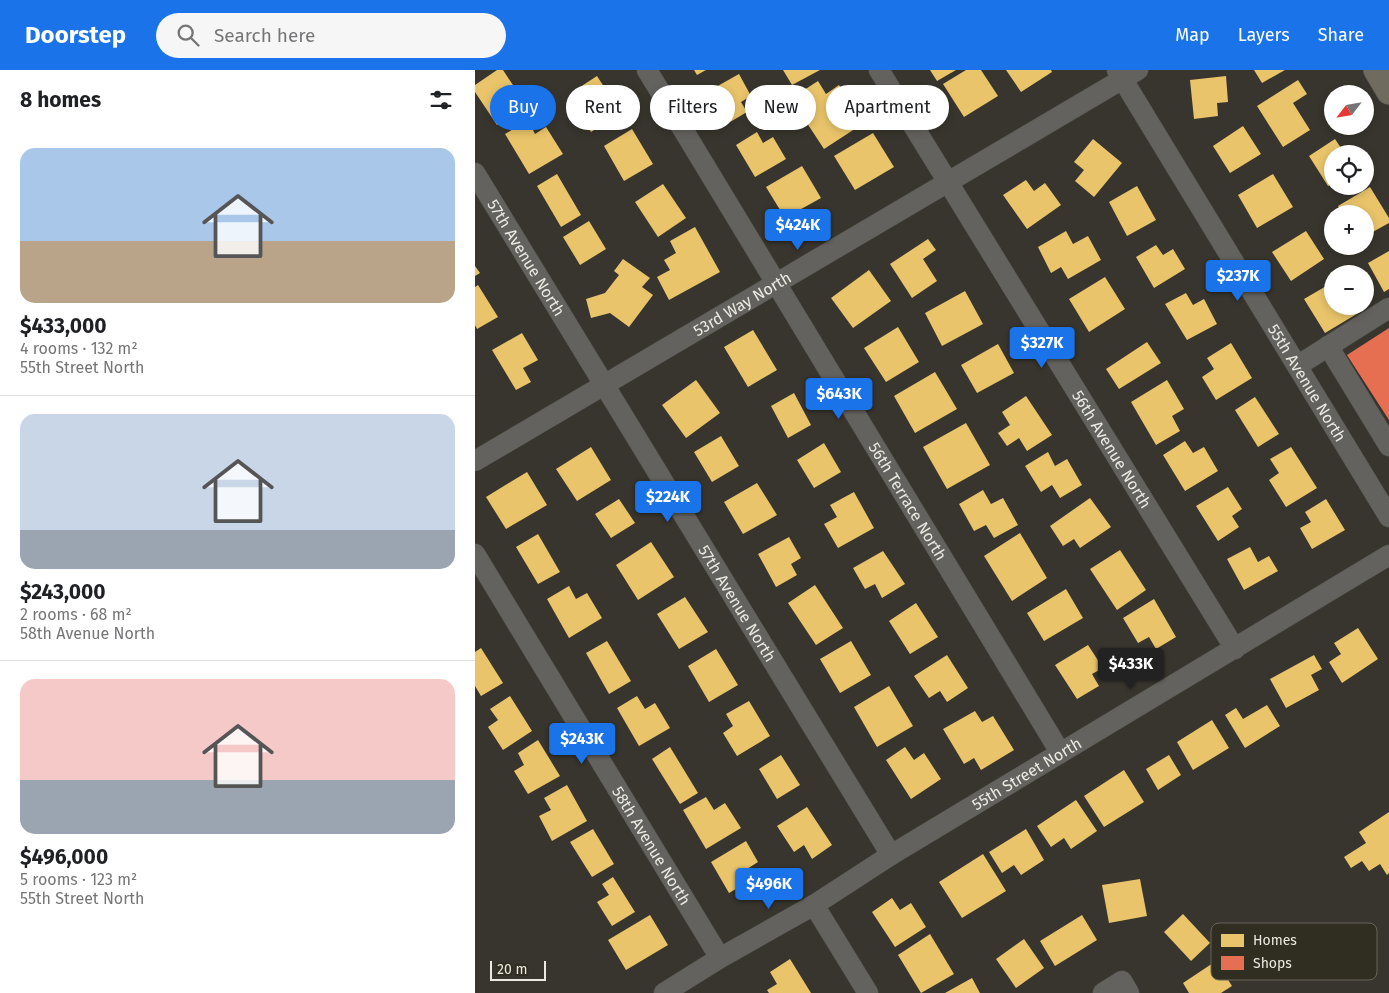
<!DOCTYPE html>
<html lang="en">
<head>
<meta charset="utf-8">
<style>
  :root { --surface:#fff; --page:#f6f6f6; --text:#202124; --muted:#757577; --line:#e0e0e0; --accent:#1a73e8 }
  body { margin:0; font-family:"Fira Sans",sans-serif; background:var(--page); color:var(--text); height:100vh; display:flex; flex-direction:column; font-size:19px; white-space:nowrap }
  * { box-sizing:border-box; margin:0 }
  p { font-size:16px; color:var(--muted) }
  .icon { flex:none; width:28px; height:28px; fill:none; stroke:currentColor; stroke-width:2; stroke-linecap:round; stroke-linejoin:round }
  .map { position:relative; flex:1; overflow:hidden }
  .side { display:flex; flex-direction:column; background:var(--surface); width:475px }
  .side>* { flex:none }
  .top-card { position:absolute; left:15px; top:15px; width:475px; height:45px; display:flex; gap:10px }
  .needle { width:32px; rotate:239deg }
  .fabs { position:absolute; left:849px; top:15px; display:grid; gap:10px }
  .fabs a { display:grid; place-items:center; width:50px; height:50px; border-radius:50%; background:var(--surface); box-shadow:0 2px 8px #0003; font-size:25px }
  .scale { position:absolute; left:15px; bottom:12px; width:56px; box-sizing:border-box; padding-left:5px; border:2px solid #ebe9e1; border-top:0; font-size:14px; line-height:18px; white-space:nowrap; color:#ebe9e1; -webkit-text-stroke:4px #302d21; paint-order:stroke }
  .price { position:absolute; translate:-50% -42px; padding:0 11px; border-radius:5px; background:var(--accent); color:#fff; font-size:16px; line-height:32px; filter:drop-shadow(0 1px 2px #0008) }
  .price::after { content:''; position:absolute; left:50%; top:30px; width:15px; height:11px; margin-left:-8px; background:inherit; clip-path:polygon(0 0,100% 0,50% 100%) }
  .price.active { background:#222; color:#fff }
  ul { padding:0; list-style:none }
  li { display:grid; align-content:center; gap:10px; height:265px; padding:0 20px }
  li+li { border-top:1px solid var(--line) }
  li span { display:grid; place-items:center; height:155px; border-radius:15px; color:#555 }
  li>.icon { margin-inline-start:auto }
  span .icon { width:90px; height:90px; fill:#fffc; stroke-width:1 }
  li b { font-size:21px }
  h2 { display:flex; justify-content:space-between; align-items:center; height:60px; padding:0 20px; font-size:21px }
  .pill { padding:0 18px; border-radius:22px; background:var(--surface); box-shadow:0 2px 8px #0003; font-size:18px; line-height:45px }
  .pill.active { background:var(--accent); color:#fff }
  header { display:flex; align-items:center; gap:30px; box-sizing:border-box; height:70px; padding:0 25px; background:var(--accent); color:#fff }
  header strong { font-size:24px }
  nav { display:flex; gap:28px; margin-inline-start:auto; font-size:18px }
  .search { width:350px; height:45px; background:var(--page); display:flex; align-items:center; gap:12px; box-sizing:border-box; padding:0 18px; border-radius:28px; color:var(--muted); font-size:19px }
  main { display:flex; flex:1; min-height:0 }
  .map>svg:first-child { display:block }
</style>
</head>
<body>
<header>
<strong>Doorstep</strong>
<div class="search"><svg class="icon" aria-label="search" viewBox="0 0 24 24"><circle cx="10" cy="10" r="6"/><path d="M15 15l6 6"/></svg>Search here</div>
<nav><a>Map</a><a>Layers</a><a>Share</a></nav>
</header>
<main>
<section class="side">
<h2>8 homes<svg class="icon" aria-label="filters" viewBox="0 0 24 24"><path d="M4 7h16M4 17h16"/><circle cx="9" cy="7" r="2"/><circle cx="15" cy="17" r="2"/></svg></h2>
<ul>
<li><span style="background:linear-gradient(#a9c7e8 60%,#b9a48a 0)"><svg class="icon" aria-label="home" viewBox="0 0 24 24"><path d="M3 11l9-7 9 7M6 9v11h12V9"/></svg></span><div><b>$433,000</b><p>4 rooms · 132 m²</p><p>55th Street North</p></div></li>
<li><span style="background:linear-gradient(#c9d6e8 75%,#9aa5b1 0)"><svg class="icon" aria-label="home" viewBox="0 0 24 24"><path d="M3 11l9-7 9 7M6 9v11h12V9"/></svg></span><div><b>$243,000</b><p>2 rooms · 68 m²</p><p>58th Avenue North</p></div></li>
<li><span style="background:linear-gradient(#f6c9c9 65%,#9aa5b1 0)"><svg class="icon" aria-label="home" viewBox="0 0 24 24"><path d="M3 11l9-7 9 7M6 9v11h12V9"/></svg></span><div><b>$496,000</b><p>5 rooms · 123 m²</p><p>55th Street North</p></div></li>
</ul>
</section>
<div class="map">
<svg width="914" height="923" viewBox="0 0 914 923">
  <rect width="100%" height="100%" fill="#38352e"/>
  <g fill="#e9c46a">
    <polygon points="22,0 28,0 51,35 22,55 0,22 0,15"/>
    <polygon points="219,0 231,0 222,5"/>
    <polygon points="308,0 345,0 317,15"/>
    <polygon points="455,0 481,0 462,11"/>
    <polygon points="491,0 506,0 523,26 489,47 468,14"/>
    <polygon points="531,0 576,0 577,2 546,22"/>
    <polygon points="779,0 810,0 787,13"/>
    <polygon points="264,4 276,26 266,32 272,42 250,55 232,22"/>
    <polygon points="122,6 146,43 116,62 100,38 110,32 102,19"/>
    <polygon points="751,6 753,32 742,33 743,46 719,49 715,10"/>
    <polygon points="823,10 832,24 818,33 835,60 808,77 782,36"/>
    <polygon points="343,11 351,24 364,15 389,53 349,79 324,41 337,32 329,20"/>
    <polygon points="53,50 60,64 71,57 88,84 54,104 30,64"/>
    <polygon points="768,56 786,84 755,103 738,76"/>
    <polygon points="157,59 178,94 149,111 129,76"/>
    <polygon points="282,62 288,73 298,67 311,89 280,107 261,75"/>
    <polygon points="398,63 419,97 380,120 359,86"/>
    <polygon points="618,69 647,93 619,127 600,111 609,100 599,92"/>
    <polygon points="860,69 870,84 858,84 858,114 853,116 834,86"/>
    <polygon points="327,96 346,128 310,148 291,117"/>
    <polygon points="82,104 106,145 86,157 62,116"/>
    <polygon points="798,104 818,137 782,158 763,125"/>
    <polygon points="551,110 559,121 570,113 586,135 552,159 528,125"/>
    <polygon points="188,114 211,148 183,167 160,132"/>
    <polygon points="662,116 681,150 652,166 634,132"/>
    <polygon points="895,117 914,148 914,153 894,164 890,157 890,144 868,144 863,136"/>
    <polygon points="114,151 131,179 105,195 88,167"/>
    <polygon points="220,157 245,202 194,230 182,207 195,200 189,190 201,183 195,171"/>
    <polygon points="591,161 598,174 613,166 626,190 593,209 586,197 576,203 563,177"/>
    <polygon points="831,161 849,189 816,211 797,182"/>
    <polygon points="453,169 461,180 448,189 462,211 437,228 415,194"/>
    <polygon points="681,175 688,185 698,179 710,199 679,218 661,187"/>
    <polygon points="914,181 914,219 909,222 893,193"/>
    <polygon points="148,189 175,208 167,217 178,225 154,257 135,243 116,248 111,229 130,223 144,205 139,201"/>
    <polygon points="0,196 5,203 0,206"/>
    <polygon points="394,200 416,231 378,258 356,228"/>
    <polygon points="630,207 650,239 614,262 594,229"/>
    <polygon points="3,215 23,247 2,259 0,255 0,217"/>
    <polygon points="853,215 858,222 858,236 882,236 885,242 850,263 829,229"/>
    <polygon points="490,221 508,254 467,276 450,243"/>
    <polygon points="711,223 718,235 729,229 742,254 712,270 690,234"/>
    <polygon points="423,257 444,292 411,312 389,278"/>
    <polygon points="278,260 302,300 273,317 249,277"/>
    <polygon points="47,263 63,290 48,298 56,312 41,320 17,280"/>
    <polygon points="672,272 686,293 644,319 631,299"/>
    <polygon points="756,273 777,308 741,330 727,307 739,299 732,288"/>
    <polygon points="523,274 539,303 502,323 486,295"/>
    <polygon points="460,302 482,339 440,363 419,326"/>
    <polygon points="221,310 245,343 211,368 187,335"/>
    <polygon points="692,310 709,339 697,346 705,361 681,375 656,332"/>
    <polygon points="319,323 336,355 313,368 296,336"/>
    <polygon points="551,326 577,365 552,381 544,368 532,376 523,363 535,355 527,342"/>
    <polygon points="780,327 804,364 783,377 760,340"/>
    <polygon points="491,353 515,395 472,419 448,377"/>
    <polygon points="246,366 264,396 237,412 219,382"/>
    <polygon points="710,371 718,383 729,377 743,401 710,421 688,385"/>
    <polygon points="349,373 366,402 339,418 322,390"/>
    <polygon points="116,377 136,410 102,431 81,399"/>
    <polygon points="816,377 842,418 811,437 794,410 804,403 795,389"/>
    <polygon points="573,382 580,396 592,389 607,415 585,428 577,415 566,422 550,396"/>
    <polygon points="52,402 72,435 31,459 11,427"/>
    <polygon points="282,413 302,445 268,464 249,432"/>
    <polygon points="753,417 767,439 757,446 764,457 743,471 721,436"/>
    <polygon points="508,420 516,434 528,428 543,455 519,468 511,455 499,461 484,434"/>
    <polygon points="379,422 399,458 363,478 349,454 362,447 355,435"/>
    <polygon points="615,428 636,457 605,478 599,469 588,476 575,456"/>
    <polygon points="144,429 160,453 136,468 120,444"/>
    <polygon points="851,429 870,460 837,479 825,458 836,452 830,442"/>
    <polygon points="545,463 572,508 537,531 509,486"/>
    <polygon points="63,464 85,502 63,514 41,477"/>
    <polygon points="314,467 326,488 316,494 322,505 301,517 283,484"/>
    <polygon points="176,472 199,507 163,530 141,495"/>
    <polygon points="775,477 783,492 794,486 803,501 769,520 752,489"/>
    <polygon points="645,480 671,520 642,540 615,499"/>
    <polygon points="408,481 430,514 407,528 400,514 390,519 378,498"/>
    <polygon points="340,515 368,558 341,575 313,533"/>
    <polygon points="94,516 101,529 112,523 127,548 94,568 72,529"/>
    <polygon points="591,519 608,548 569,571 552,543"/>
    <polygon points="210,527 233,562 204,579 182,544"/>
    <polygon points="679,529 701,567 681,579 674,567 663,573 648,548"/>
    <polygon points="441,533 463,567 435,584 414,551"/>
    <polygon points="883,558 903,589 867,613 854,592 866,584 859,573"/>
    <polygon points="132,571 156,611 134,624 111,583"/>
    <polygon points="376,571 396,605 365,623 345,589"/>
    <polygon points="613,575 628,598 617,604 624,616 602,629 580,595"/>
    <polygon points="6,578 28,613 6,626 0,616 0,582"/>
    <polygon points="241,579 263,615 234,632 213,596"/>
    <polygon points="472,585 493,618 472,632 465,621 454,628 439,606"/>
    <polygon points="839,585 847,599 836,605 844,620 811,638 795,609"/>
    <polygon points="414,616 438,656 402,677 379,637"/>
    <polygon points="35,626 57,661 28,680 13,657 23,650 15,639"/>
    <polygon points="162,626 170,639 180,633 195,658 164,676 142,638"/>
    <polygon points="274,631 295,666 262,686 248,663 258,656 251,644"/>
    <polygon points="792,635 805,656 770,678 750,645 761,638 768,649"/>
    <polygon points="500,641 507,652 518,646 539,680 506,700 499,688 489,694 468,659"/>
    <polygon points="737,650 754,678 718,700 702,672"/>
    <polygon points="63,670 85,706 53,724 39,701 49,695 43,683"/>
    <polygon points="195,677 223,723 205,734 177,689"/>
    <polygon points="430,677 439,690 449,683 466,709 436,729 411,690"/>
    <polygon points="306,685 325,715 302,729 284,699"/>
    <polygon points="694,685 706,705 683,720 671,699"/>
    <polygon points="649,700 669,732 629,757 609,726"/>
    <polygon points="92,715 112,751 77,771 64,746 76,740 69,728"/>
    <polygon points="231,727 239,740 250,733 266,758 231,779 208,740"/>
    <polygon points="601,730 622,761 596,779 589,768 576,777 562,756"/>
    <polygon points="332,737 357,775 337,789 329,775 319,782 302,756"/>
    <polygon points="914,742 914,803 912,805 905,794 894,801 887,791 876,798 869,787 891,773 884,762"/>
    <polygon points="118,759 139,794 117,807 95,772"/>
    <polygon points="551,759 569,790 546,805 539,795 527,803 514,782"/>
    <polygon points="271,771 283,792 272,799 278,809 254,823 236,792"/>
    <polygon points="508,784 531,821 487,848 464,812"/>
    <polygon points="138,807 160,842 137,856 122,832 134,825 127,814"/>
    <polygon points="665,809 672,846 634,853 627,815"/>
    <polygon points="417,828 425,840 436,833 451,857 420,877 397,842"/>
    <polygon points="708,844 735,873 716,891 689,862"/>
    <polygon points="175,845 193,875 151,900 133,870"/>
    <polygon points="607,845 622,870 580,896 565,871"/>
    <polygon points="455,864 479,904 446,923 423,885"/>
    <polygon points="549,869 569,898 541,918 521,889"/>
    <polygon points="315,889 336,923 294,923 292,920 302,914 295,902"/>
    <polygon points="741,891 757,916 746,923 714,923 708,913"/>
    <polygon points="497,908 505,923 470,923"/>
  </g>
  <polygon fill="#e76f51" points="914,258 914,350 872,285"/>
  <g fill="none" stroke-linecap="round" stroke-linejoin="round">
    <defs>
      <g id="minor">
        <path id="s1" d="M172 0 585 682"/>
        <path id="s2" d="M404 0 760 579"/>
        <path id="s3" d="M642 0 914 447"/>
        <path id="s4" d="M0 103 416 785"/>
        <polyline points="853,276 914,376"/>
        <polyline points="822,296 914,238"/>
        <path id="s5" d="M0 391 663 0"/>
        <path id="s6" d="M0 484 245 888"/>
        <polyline points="339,835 393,923"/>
        <path id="s7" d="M189 923 245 888 339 835 416 785 914 485"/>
        <polyline points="628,923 647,911 654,923"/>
      </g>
      <polyline id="major" points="901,0 914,22"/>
    </defs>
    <use href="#minor" stroke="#54524c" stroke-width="21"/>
    <use href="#major" stroke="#54524c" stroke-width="26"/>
    <use href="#minor" stroke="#63625e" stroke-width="20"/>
    <use href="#major" stroke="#6f6b5f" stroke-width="25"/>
  </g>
  <g text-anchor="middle" stroke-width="5" stroke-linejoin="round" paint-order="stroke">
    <g font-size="16" fill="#ebe9e1" stroke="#302d21">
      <text dy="6" stroke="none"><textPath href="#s4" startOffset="99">57th Avenue North</textPath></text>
      <text dy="6" stroke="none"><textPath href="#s5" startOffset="310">53rd Way North</textPath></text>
      <text dy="6" stroke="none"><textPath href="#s3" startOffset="366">55th Avenue North</textPath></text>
      <text dy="6" stroke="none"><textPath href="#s2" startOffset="445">56th Avenue North</textPath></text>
      <text dy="6" stroke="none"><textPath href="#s1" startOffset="504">56th Terrace North</textPath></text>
      <text dy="6" stroke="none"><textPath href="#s4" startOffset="504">57th Avenue North</textPath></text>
      <text dy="6" stroke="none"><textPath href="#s7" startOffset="424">55th Street North</textPath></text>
      <text dy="6" stroke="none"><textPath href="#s6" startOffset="341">58th Avenue North</textPath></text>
    </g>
  </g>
  <rect x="736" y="853" width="166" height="57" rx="8" fill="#302d21" stroke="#68655b" stroke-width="1"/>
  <rect x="746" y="864" width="23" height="13" fill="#e9c46a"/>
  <rect x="746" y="886" width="23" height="14" fill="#e76f51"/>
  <g font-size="14" fill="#ebe9e1">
    <text x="778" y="875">Homes</text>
    <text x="778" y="898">Shops</text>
  </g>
</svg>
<div class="fabs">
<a><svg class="needle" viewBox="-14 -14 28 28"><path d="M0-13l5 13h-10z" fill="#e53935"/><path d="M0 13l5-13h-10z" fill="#757577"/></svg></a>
<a><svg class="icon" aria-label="locate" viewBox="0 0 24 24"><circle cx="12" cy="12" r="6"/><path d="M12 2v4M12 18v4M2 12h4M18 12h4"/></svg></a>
<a>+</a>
<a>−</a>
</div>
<div class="scale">20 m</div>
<b class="price" style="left:323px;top:181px">$424K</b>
<b class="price" style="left:763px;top:232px">$237K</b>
<b class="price" style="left:567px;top:299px">$327K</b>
<b class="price" style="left:364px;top:350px">$643K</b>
<b class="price" style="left:193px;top:453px">$224K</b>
<b class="price active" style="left:656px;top:620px">$433K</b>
<b class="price" style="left:107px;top:695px">$243K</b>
<b class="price" style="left:294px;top:840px">$496K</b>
<div class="top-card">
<a class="pill active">Buy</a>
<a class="pill">Rent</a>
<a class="pill">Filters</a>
<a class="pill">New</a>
<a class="pill">Apartment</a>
</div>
</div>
</main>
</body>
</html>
